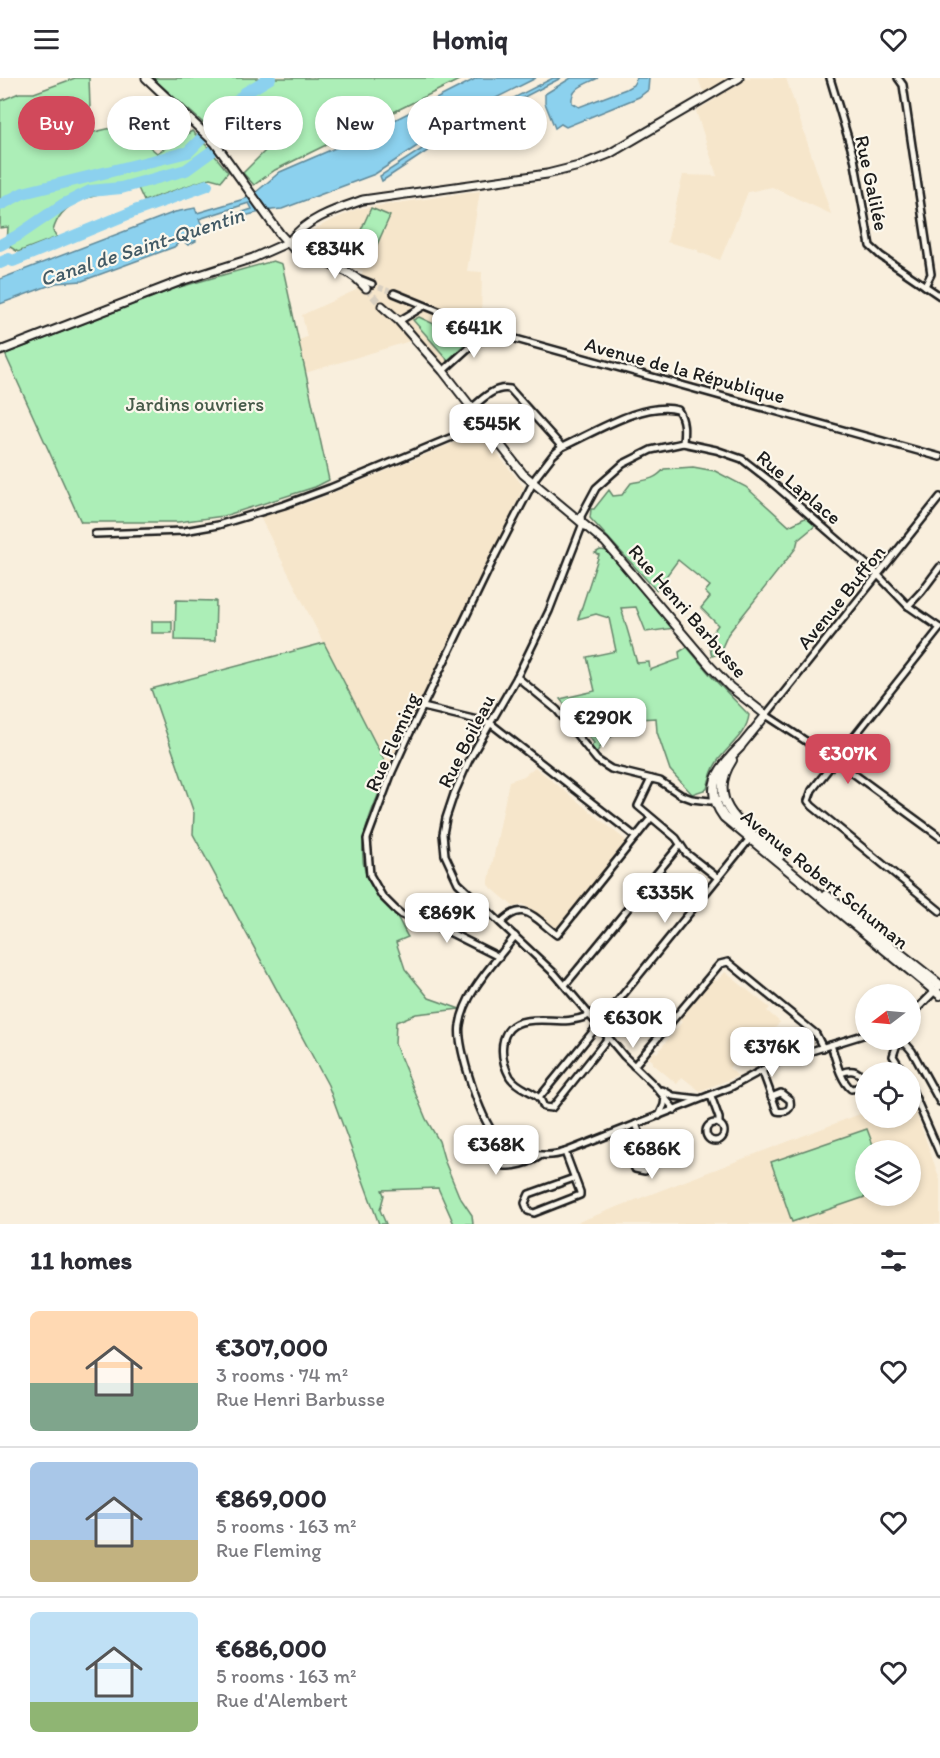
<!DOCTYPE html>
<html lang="en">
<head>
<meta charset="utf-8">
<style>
  :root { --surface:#fff; --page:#f7f7f7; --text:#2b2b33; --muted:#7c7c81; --line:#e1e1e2; --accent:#d1495b }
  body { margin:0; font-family:Itim,sans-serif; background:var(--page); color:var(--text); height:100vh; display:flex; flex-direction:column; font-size:22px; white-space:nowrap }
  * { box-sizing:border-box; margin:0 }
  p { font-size:20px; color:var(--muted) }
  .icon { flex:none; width:33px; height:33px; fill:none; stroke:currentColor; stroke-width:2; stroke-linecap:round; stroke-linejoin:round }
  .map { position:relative; height:1146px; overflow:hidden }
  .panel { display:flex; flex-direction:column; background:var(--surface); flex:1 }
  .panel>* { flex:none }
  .banner { position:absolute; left:18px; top:18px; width:600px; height:54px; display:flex; gap:12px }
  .needle { width:39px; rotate:254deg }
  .fabs { position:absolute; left:855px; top:906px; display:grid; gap:12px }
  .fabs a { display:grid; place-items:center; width:66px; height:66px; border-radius:50%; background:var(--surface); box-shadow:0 3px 9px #0003; font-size:30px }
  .price { position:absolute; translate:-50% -51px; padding:0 14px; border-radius:12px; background:#fff; color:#222; font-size:20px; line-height:39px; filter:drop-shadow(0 2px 3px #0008) }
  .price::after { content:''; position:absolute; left:50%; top:36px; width:18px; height:14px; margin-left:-9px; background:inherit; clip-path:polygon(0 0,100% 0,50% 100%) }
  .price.selected { background:var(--accent); color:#fff }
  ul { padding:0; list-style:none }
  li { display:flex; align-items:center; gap:18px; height:150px; padding:0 30px }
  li+li { border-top:2px solid var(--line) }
  li span { display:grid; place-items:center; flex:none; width:168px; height:120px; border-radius:9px; color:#555 }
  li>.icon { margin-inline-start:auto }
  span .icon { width:72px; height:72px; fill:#fffc; stroke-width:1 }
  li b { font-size:26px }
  h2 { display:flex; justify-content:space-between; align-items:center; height:72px; padding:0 30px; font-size:26px }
  .tag { padding:0 21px; border-radius:27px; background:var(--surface); box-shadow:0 3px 9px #0003; font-size:21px; line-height:54px }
  .tag.selected { background:var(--accent); color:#fff }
  header { display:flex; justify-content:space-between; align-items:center; height:78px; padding:0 30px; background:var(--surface); font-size:27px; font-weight:700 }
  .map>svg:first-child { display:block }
</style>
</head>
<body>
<header><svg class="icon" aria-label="menu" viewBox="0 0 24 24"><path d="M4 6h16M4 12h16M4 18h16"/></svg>Homiq<svg class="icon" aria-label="heart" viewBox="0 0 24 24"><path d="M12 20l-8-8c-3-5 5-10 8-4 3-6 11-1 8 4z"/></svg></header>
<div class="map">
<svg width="940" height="1146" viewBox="0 0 940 1146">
  <rect width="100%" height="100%" fill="#f9efdd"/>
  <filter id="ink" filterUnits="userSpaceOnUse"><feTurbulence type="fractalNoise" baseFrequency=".0167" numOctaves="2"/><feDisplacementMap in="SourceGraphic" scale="12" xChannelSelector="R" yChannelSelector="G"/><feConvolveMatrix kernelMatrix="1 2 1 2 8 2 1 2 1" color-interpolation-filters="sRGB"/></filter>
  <g filter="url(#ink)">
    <g fill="#f6e6cb" fill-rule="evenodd">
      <polygon points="698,0 786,0 831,136 772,109 748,114 720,182 698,174 698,172 667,164 683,97 717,98 696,33 714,22 702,11"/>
      <polygon points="480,113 467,193 482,194 481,243 486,250 442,287 412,250 410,263 305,295 299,262 307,259 302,237 356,212 363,193 307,164 301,160 303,158 326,145 357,131"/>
      <polygon points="480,354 524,409 388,693 260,439 311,424"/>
      <polygon points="535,689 628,764 557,853 523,826 514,829 488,807 509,703 524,698"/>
      <polygon points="725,894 770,930 767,933 780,944 746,986 744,984 742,986 736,981 729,990 738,998 700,1013 682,999 677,1006 652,985 653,983 649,980 654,973 657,975 682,944 678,941 712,899 717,903"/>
      <path d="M911 1020 940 1102V1146H573L865 1034 866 1040H910ZM866 1072H910V1118H866Z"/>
    </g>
    <g fill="#aceeb7" stroke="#64856a" stroke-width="1.5">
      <path d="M75 0H89L90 29 71 42 77 58 124 47 157 75 192 53 208 69 228 94 221 103 210 100 144 123 138 110C106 117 63 115 53 153L57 159 18 174 7 167 8 149 0 150V23L19 15H34Z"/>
      <polygon points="153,0 463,0 275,92 254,107 243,95 265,73 253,59 230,69"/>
      <polygon points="371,130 390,138 375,171 356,163"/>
      <polygon points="273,183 282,186 329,402 315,409 224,438 178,444 81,444 5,276 173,211"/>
      <polygon points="419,239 459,258 469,254 472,259 447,283 446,280 413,242"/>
      <path d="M693 389 715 393 746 409 789 448 807 439 815 448 798 462 796 470 728 556 719 576 712 578 708 561 718 547 701 530 710 519 705 514 710 508 678 482 656 512 590 440 591 431H594L609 412 613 418 622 417 631 405C644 402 654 403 664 391Z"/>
      <path d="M600 472 608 473 675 550 646 554 636 529 621 530 637 585 649 584 650 592 680 581 679 574 687 569 712 599 749 637C747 656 727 669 717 684 712 691 709 702 707 711L692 716 670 692 657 654 656 640 638 641 605 663 596 675 591 669 594 665 560 621 595 613 587 579 616 573 609 540 596 536 578 541 599 477 595 475Z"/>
      <polygon points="176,522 216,523 215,563 175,562"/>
      <rect x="152" y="543" width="20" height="12"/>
      <path d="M324 565 389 692C374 728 348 772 373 811 379 822 389 829 397 839 401 844 404 853 408 859L396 864 405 891 429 920 460 931 416 936 396 944 395 966 426 1041 439 1063 445 1084 459 1118 472 1137 473 1146H454L438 1110 382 1112 384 1117 380 1132 386 1146H379L328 1007 193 756 194 735 151 611Z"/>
      <polygon points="867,1051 875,1072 866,1072 866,1118 868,1118 792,1144 771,1084"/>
    </g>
    <g fill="#8cd1ee" stroke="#5f899a" stroke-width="1.5" fill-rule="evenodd">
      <path d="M477 0H536L470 33 375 96 282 131C252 133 221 145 194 158L196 163 188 167 182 162 174 169 82 203 56 205 0 226V201L175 134 195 130 197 135 244 121 255 115 280 94 363 58ZM249 125 252 131 206 146 202 147 199 141Z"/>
      <polygon points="553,0 561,0 456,54 382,103 380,98 453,51"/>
      <path d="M571 0H598C586 6 570 10 572 25L579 29 626 11 633 7 637 0H649L648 12 639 19 566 49 561 46 555 50 545 25V16Z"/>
    </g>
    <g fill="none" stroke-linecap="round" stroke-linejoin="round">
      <g stroke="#8cd1ee" stroke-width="12">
        <polyline points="209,54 245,15 270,0"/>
        <polyline points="224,61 230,54"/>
        <polyline points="0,127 23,115 188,74 202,60"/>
        <polyline points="0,167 17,158 64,126 90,113 121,110 186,92 215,71"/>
        <polyline points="0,185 9,181 13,183 135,133 207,107"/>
      </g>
      <polyline stroke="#d8cfc0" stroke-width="5" stroke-dasharray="5 2.5" stroke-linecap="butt" points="372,206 394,215"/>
      <polyline stroke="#d8cfc0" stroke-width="7" stroke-dasharray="7 3.5" stroke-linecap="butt" points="366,210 382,228"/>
      <defs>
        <g id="minor">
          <polyline points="830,0 854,80 870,168 881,178 940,218"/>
          <polyline points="898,0 903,7 931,196 925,208"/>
          <polyline points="357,200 372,206"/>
          <polyline points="394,215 487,253 940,379"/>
          <polyline points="399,243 424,228"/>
          <polyline points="443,293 487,253"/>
          <path d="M473 329C483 320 495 308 510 311L562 369"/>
          <polyline points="940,419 766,637 835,682 940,759"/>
          <polyline points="95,456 184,453 218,447 284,427 330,410 481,347 482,344"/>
          <polyline points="908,528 922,513 940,489"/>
          <polyline points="940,550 812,712 808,723 812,728 940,833"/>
          <polyline points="517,599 557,632 597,682 611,691 660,703 681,717 692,721 710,723 723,721"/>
          <polyline points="423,629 490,645 636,759"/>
          <polyline points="651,701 638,728 676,760 686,775 718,800"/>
          <path d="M501 845C524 820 535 841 557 857L651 740"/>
          <path d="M515 858C495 885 465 913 460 947 456 967 481 1044 496 1058 512 1074 544 1082 565 1074L731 1009 779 983 866 956"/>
          <path d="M499 879 443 851 423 846 402 837 396 832 382 818 370 797 367 761 392 694 407 661 496 476 536 399 553 377 562 369C593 355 645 322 678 332 685 343 684 353 683 365"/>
          <polyline points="565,907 680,767"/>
          <path d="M590 937C563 948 551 939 526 943 497 947 499 979 510 999 518 1011 532 1012 540 1021 542 1023 542 1026 544 1029L552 1030 608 960"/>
          <polyline points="910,938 940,908"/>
          <polyline points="898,963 893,978 903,994"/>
          <polyline points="898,965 906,966 912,973 940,1024"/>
          <path d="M831 967C836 981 840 1002 851 1011 859 1010 862 1008 863 1000 857 992 851 991 841 995"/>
          <polyline points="634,988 720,886 728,884 816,956 823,970"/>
          <path d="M762 992 777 1033C786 1035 792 1032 790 1022L781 1015 771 1019"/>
          <polyline points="910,1007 940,1076"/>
          <polyline points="662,1012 673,1018 699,1021"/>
          <polyline points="711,1018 719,1040 719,1046"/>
          <polyline points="539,1020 752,758"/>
          <polyline points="675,1032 655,1008 624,978 555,896 458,805 445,777 443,756 446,740 454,716 469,682 517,599 549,533 582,448 581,438 596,410 623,386 651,372 683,365 716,372 742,381 769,402 874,493 908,528 940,550"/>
          <polyline points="659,1038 664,1027 665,1019"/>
          <circle cx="715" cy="1054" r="9"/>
          <polyline points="636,1046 651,1084 645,1093 635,1091 632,1082 638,1076 646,1072"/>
          <path d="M496 1058C476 1096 519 1092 540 1078"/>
          <polyline points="565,1074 580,1114 580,1117 534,1135 528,1133 525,1125 529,1116 574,1100"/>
        </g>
        <g id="tertiary">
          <polyline points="146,0 215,65 280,156 293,170 347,194 356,200 366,210"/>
          <path d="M289 164C305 141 337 131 363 122L547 96 579 88 609 76 739 0"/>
          <polyline points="382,228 399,243 443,293 523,396 605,464 710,588 730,609 766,637 740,669"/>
          <polyline points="0,273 181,203 253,180 289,164"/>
        </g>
        <g id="secondary">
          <path d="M740 669C718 691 703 710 724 739L940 917"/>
          <path d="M732 682C702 728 749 752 780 778"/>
          <polyline points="826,817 940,907"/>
        </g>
      </defs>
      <use href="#minor" stroke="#1c1c1c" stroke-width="10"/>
      <use href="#tertiary" stroke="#1c1c1c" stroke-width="11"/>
      <use href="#secondary" stroke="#1c1c1c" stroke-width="12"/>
      <use href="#minor" stroke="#fbf7ec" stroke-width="5"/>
      <use href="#tertiary" stroke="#fbf7ec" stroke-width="7"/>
      <use href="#secondary" stroke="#fbf7ec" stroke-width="8"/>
    </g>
  </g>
  <g text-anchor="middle" stroke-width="4.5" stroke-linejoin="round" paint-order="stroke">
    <g font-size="20" fill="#1c1c1c" stroke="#fbf7ec">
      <text transform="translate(872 105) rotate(78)" y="7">Rue Galilée</text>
      <text transform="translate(685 292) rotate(15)" y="7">Avenue de la République</text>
      <text transform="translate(799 409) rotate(40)" y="7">Rue Laplace</text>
      <text transform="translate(841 519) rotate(-51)" y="7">Avenue Buffon</text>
      <text transform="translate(688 533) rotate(49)" y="7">Rue Henri Barbusse</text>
      <text transform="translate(466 663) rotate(-63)" y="7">Rue Boileau</text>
      <text transform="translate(392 664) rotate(-66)" y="7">Rue Fleming</text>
      <text transform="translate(825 801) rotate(39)" y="7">Avenue Robert Schuman</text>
    </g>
    <g font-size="20" fill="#475b4a" stroke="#fbf7ec">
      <text x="195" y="333">Jardins ouvriers</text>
    </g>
    <g font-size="21" font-style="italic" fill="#435b66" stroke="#fbf7ec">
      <text transform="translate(142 169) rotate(-18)" y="7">Canal de Saint-Quentin</text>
    </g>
  </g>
</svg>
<div class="fabs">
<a><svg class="needle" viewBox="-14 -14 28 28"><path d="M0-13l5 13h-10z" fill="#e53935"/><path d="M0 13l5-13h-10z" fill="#7c7c81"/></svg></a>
<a><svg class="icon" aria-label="locate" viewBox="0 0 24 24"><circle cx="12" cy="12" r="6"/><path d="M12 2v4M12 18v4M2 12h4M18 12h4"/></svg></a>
<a><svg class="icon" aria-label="layers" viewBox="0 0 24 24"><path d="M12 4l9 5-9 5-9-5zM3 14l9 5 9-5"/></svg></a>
</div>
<b class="price" style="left:335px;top:202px">€834K</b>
<b class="price" style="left:474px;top:281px">€641K</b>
<b class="price" style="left:492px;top:377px">€545K</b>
<b class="price" style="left:603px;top:671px">€290K</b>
<b class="price selected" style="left:848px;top:707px">€307K</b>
<b class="price" style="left:665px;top:846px">€335K</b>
<b class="price" style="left:447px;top:866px">€869K</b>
<b class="price" style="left:633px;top:971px">€630K</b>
<b class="price" style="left:772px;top:1000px">€376K</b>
<b class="price" style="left:496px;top:1098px">€368K</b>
<b class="price" style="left:652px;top:1102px">€686K</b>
<div class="banner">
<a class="tag selected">Buy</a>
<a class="tag">Rent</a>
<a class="tag">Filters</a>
<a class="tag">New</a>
<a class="tag">Apartment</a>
</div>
</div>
<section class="panel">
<h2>11 homes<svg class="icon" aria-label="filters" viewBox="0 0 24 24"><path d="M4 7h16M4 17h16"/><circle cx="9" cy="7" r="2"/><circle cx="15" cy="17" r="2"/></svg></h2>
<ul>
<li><span style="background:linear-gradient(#ffd9b3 60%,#7fa58c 0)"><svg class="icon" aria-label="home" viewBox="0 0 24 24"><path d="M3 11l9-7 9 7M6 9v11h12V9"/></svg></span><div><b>€307,000</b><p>3 rooms · 74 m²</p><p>Rue Henri Barbusse</p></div><svg class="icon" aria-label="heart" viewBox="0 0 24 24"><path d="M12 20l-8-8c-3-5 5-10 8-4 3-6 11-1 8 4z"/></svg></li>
<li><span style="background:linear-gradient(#a9c7e8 65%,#c2b280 0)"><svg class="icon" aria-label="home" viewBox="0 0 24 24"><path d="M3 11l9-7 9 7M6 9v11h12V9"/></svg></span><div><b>€869,000</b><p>5 rooms · 163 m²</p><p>Rue Fleming</p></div><svg class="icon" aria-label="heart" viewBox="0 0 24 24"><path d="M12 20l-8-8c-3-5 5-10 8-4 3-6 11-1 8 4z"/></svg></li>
<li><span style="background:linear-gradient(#bfe0f5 75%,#8fb573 0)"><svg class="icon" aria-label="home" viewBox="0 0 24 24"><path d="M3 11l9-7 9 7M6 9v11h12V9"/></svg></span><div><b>€686,000</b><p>5 rooms · 163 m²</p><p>Rue d'Alembert</p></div><svg class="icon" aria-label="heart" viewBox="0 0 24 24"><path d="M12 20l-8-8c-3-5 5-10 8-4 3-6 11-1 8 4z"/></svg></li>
</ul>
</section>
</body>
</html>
